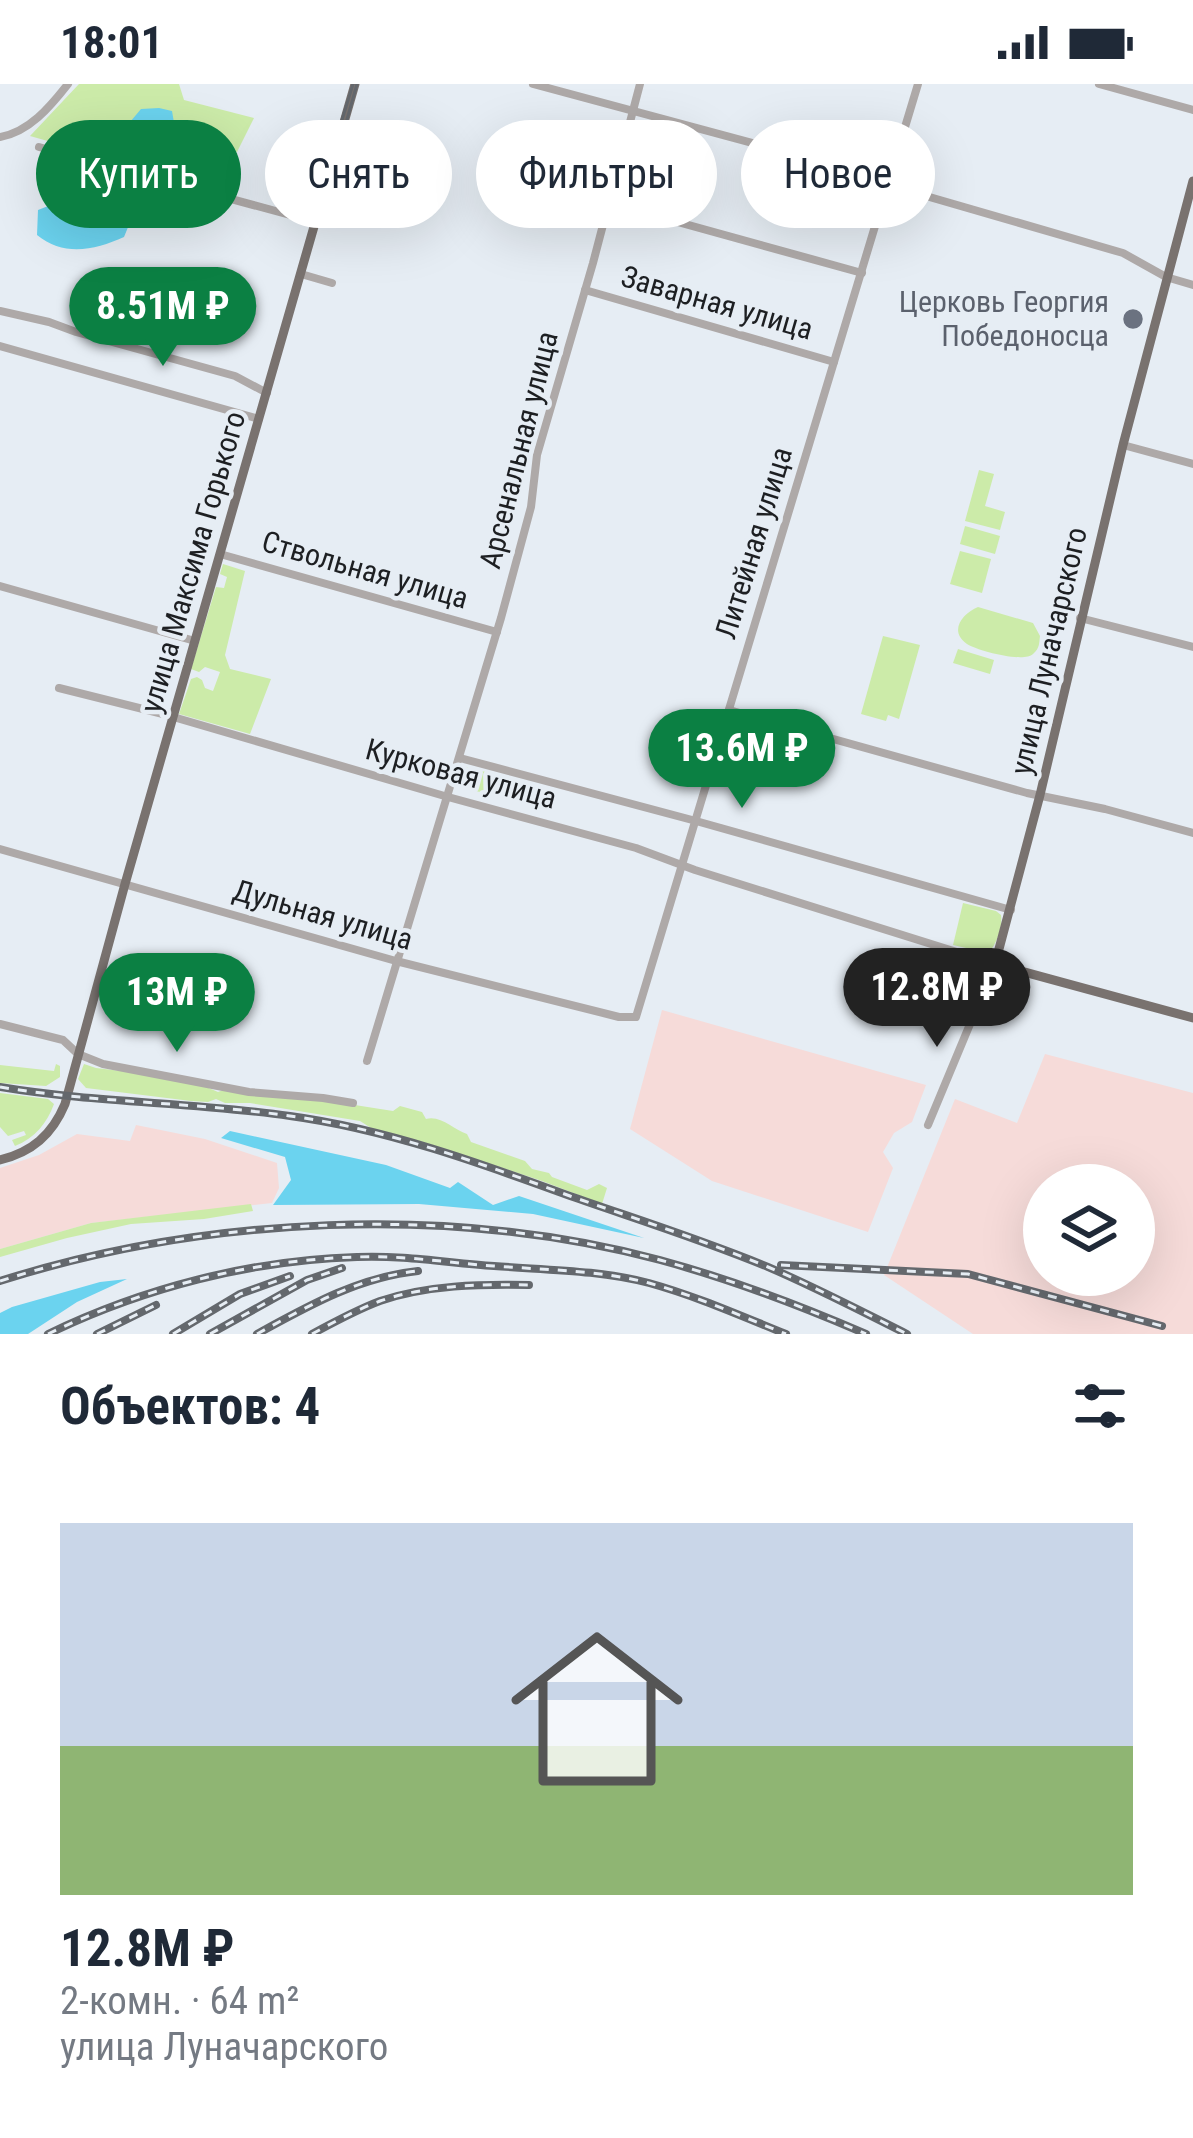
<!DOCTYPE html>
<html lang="ru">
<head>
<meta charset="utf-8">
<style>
  :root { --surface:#fff; --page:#f6f6f7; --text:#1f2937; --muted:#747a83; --line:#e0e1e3; --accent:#0b8043 }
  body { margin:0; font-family:"Roboto Condensed",sans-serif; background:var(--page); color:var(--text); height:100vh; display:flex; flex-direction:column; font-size:45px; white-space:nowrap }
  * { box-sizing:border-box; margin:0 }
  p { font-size:39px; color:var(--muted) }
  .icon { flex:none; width:66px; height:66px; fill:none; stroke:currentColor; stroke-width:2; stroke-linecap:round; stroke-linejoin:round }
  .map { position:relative; height:1250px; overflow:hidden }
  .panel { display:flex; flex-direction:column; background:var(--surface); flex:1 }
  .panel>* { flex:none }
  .top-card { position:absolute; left:36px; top:36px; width:1122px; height:108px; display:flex; gap:24px }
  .fabs { position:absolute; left:1023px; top:1080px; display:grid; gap:24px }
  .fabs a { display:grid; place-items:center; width:132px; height:132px; border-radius:50%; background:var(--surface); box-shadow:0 12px 48px #0002; font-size:60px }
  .price { position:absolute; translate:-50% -102px; padding:0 27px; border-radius:42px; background:var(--accent); color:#fff; font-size:39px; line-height:78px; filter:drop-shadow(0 3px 6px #0008) }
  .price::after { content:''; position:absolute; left:50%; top:72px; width:36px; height:27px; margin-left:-18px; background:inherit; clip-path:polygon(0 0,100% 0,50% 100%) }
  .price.active { background:#222; color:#fff }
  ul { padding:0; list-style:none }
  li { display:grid; align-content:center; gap:24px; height:636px; padding:0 60px }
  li+li { border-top:3px solid var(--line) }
  li span { display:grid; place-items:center; height:372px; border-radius:0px; color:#555 }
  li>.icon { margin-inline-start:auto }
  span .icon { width:216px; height:216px; fill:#fffc; stroke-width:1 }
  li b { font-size:51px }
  h2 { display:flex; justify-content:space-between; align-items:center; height:144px; padding:0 60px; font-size:51px }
  .tag { padding:0 42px; border-radius:54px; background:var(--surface); box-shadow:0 12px 48px #0002; font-size:42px; line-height:108px }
  .tag.active { background:var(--accent); color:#fff }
  .status { display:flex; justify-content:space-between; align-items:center; height:84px; padding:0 60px; background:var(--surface); direction:ltr }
  .status svg { height:33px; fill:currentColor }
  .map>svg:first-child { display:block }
</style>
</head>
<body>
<div class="status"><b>18:01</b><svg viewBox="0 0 49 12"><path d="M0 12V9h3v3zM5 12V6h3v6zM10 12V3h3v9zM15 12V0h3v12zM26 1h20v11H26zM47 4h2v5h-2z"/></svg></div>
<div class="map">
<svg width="1193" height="1250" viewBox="0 0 1193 1250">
  <rect width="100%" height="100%" fill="#e6edf4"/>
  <g fill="#f6dbd9" fill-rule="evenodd">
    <polygon points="662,926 926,1001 912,1038 894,1049 883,1068 893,1084 868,1148 712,1097 630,1045"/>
    <path d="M1045 970 1193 1009V1250H973L884 1191 955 1015 1017 1039ZM1044 1101H1134V1191H1044Z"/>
    <polygon points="136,1041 205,1055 277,1079 279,1104 272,1119 91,1139 0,1165 0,1084 39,1071 77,1050 130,1057"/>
  </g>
  <g fill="#cceba9">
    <polygon points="79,0 179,0 184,16 254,34 237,68 219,65 220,50 209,48 198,82 190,91 175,93 30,52"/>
    <polygon points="979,386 994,390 985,422 1005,428 1000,446 965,437"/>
    <polygon points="965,442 1000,452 995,470 960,460"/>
    <polygon points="960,467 991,475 982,509 950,500"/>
    <polygon points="223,480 245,487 225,571 230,585 271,595 250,650 179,630 191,595 197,593 202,596 205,604 213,607 220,588 205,583 199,588 191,585 216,503 224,504 227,493 220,490"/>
    <path d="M978 523 1033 539 1040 552C1039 559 1040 564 1033 570 1024 579 978 567 967 560 948 547 963 529 978 523Z"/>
    <polygon points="883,552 920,561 899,635 888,631 886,637 861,630"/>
    <polygon points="958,565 994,576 990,590 953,579"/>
    <polygon points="463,682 493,690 487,710 458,702"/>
    <path d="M963 819 996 827 1001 831C1003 842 996 862 988 869L953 861Z"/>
    <polygon points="56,980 60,982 60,993 46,1002 0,999 0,981 54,987"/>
    <path d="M84 980 96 984 138 989 204 1002 218 1008 226 1005 323 1016 393 1027 400 1022 422 1028 426 1035C441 1031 454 1046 467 1050L471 1058 525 1077 532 1085 549 1089 552 1093 587 1106 599 1100 607 1104 602 1120 542 1097 423 1058 371 1044 360 1037 250 1019H225L216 1015 208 1018 191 1017 86 1004 78 995Z"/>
    <path d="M0 1009 48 1015 54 1020C47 1039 35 1054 15 1062L12 1056 26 1051 24 1047 8 1052 0 1043Z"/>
    <polygon points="251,1120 253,1127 204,1135 131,1140 67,1154 0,1173 0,1165 91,1139"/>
  </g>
  <g fill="#6bd3ef">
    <polygon points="159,24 172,27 176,50 167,57 133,63 119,70 99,67 100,55 125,44 141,25"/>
    <path d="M61 117 94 130 118 119 126 120 133 131 124 153C95 166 64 173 37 151L38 126Z"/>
    <polygon points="230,1047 386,1081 450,1104 458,1098 493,1121 519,1112 644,1154 533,1130 419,1120 273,1121 291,1096 285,1073 221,1054"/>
    <polygon points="127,1195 77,1218 28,1250 0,1250 0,1229 12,1223 100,1198"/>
  </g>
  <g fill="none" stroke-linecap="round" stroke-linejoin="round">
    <g stroke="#aea9a8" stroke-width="8">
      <polyline points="533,0 879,93 888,101 1123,169 1166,193 1193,201"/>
      <polyline points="1099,0 1193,26"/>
      <path d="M0 53C29 48 50 23 68 0"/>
      <polyline points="39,63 316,138"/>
      <polyline points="609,119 862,189"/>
      <polyline points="301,190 332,199"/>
      <polyline points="585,206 834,278"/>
      <polyline points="0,227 49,238 76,248 235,292 267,309"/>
      <polyline points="0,262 259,335"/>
      <polyline points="1123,361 1193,380"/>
      <polyline points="220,470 497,548"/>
      <polyline points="0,502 195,557"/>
      <polyline points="1080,534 1193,563"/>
      <polyline points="59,604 163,630 448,713 636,764 695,786 995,880 928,1041"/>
      <polyline points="729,626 1027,709 1105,725 1193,749"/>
      <polyline points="460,674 696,737 1011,826"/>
      <polyline points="0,765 396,877 619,933 636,933 918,0"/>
      <polyline points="0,940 63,956 78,970 103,980 249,1008 323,1014 353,1019"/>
      <polyline points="367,977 501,534 531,423 537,371 593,179 640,0"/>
    </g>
    <g stroke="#79726f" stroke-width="9">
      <polyline points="1193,97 1123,361 1040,711 995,880 1193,934"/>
      <path d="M0 1076C32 1068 52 1051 65 1020L125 800 355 0"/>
    </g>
    <path stroke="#64686d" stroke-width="3" d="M353 0 329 78C316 85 295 81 284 94 266 117 301 147 324 117L357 0"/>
    <defs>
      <g id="rail">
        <path d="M0 1003C96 1019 194 1018 290 1032 386 1045 480 1079 570 1112 636 1135 703 1156 768 1183 815 1203 861 1227 907 1250"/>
        <polyline points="781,1181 968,1190 1162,1242"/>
        <path d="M0 1197C205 1132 451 1120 660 1176 730 1195 799 1221 866 1250"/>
        <path d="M48 1250C143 1204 251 1176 357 1173 403 1171 449 1179 494 1182 546 1186 599 1186 649 1199 696 1212 741 1232 786 1250"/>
        <polyline points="97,1250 156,1221"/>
        <polyline points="173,1250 240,1210 290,1192"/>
        <polyline points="210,1250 307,1196 342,1184"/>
        <path d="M257 1250C308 1222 359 1193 418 1187"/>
        <path d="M312 1250C334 1238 356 1226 380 1217 427 1201 480 1200 529 1201"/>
      </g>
    </defs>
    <use href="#rail" stroke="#64686d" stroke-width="8"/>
    <use href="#rail" stroke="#e6edf4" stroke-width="3" stroke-dasharray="9" stroke-linecap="butt"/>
  </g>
  <circle fill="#6b7280" stroke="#e6edf4" stroke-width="4.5" cx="1133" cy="235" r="12"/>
  <g text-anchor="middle" stroke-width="9" stroke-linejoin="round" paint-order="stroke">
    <g font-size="30" fill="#5b616d" stroke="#e6edf4" text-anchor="end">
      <text x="1109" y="228">Церковь Георгия<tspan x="1109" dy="34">Победоносца</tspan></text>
    </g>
    <g font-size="30" fill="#1d1f22" stroke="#e6edf4">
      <text transform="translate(717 219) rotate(16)" y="10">Заварная улица</text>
      <text transform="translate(519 366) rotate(-76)" y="10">Арсенальная улица</text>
      <text transform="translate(754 459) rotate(-73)" y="10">Литейная улица</text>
      <text transform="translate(193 478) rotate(-74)" y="10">улица Максима Горького</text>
      <text transform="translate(365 486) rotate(16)" y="10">Ствольная улица</text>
      <text transform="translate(1049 567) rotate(-77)" y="10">улица Луначарского</text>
      <text transform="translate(461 690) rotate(15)" y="10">Курковая улица</text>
      <text transform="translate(323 831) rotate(16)" y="10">Дульная улица</text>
    </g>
  </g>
</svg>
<div class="fabs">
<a><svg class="icon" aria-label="layers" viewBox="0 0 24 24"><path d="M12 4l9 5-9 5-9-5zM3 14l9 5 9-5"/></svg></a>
</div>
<b class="price" style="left:163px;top:285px">8.51M ₽</b>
<b class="price" style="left:742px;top:727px">13.6M ₽</b>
<b class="price active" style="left:937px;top:966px">12.8M ₽</b>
<b class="price" style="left:177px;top:971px">13M ₽</b>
<div class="top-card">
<a class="tag active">Купить</a>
<a class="tag">Снять</a>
<a class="tag">Фильтры</a>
<a class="tag">Новое</a>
</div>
</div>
<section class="panel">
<h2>Объектов: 4<svg class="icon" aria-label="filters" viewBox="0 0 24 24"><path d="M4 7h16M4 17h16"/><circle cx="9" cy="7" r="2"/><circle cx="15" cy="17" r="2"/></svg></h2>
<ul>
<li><span style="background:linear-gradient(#c9d6e8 60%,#8fb573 0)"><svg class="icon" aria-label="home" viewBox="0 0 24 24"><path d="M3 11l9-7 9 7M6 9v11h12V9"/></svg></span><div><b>12.8M ₽</b><p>2-комн. · 64 m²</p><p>улица Луначарского</p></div></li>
</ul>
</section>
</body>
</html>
